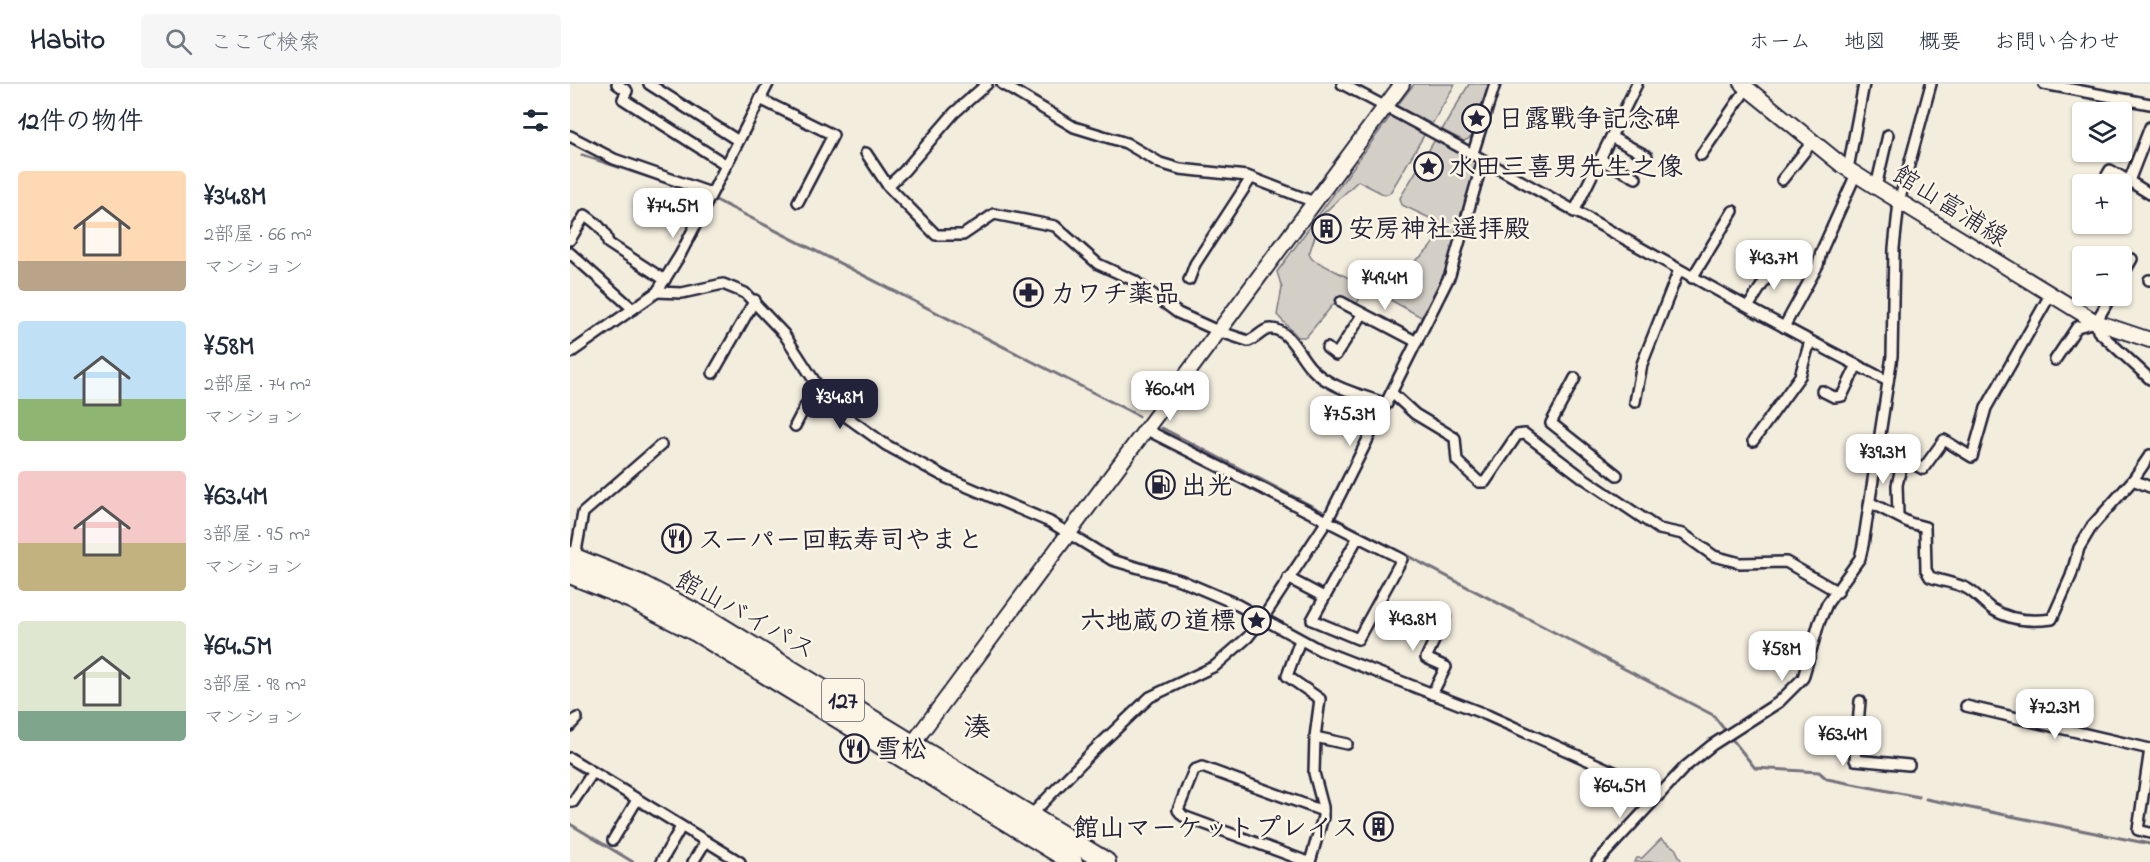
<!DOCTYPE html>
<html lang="ja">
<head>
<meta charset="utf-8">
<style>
  :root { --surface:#fff; --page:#f6f6f7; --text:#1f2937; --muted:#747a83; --line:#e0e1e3; --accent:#22223b }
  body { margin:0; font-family:"Indie Flower","Klee One",sans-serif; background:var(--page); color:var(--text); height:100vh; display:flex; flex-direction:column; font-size:22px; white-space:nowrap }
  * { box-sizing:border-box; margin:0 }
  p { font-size:20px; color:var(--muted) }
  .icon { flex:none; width:33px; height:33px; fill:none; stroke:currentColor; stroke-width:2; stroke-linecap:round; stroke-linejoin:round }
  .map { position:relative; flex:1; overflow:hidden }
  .side { display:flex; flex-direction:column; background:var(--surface); width:570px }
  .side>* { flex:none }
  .buttons { position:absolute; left:1502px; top:18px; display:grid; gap:12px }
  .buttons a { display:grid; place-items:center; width:60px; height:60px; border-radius:6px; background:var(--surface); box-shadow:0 2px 4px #0004; font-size:30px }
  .price { position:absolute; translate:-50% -51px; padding:0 14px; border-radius:12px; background:#fff; color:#222; font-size:20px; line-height:39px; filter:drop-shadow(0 2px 3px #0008) }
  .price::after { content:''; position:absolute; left:50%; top:36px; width:18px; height:14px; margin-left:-9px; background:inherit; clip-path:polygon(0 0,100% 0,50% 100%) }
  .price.active { background:var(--accent); color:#fff }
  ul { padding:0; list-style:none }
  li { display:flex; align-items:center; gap:18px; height:150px; padding:0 18px }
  li span { display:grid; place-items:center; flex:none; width:168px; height:120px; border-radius:6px; color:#555 }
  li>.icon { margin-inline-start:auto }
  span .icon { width:72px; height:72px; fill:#fffc; stroke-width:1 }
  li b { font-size:26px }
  h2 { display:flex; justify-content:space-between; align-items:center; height:72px; padding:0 18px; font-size:26px }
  header { display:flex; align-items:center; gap:36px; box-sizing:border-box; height:84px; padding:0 30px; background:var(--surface); border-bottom:2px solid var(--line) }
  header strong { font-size:28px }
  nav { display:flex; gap:33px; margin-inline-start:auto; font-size:21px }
  .search { width:420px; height:54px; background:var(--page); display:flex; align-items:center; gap:15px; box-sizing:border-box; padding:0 21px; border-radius:6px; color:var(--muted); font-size:22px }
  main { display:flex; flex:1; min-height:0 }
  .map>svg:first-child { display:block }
</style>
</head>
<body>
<header>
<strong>Habito</strong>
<div class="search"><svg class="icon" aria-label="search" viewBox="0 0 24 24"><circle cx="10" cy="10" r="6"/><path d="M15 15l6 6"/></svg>ここで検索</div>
<nav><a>ホーム</a><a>地図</a><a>概要</a><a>お問い合わせ</a></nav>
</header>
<main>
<section class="side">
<h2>12件の物件<svg class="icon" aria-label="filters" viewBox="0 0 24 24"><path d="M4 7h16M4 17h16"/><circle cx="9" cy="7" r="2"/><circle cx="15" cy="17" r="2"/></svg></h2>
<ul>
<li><span style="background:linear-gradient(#ffd9b3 75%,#b9a48a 0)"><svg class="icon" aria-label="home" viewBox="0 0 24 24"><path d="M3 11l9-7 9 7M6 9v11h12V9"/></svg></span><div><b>¥34.8M</b><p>2部屋 · 66 m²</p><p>マンション</p></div></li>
<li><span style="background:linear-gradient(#bfe0f5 65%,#8fb573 0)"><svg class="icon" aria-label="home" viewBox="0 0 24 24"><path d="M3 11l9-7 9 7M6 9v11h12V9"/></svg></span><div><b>¥58M</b><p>2部屋 · 74 m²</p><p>マンション</p></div></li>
<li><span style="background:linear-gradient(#f6c9c9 60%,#c2b280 0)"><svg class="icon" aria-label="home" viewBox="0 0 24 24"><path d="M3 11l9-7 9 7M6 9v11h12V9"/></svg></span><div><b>¥63.4M</b><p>3部屋 · 95 m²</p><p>マンション</p></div></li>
<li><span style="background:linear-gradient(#dfe7d0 75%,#7fa58c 0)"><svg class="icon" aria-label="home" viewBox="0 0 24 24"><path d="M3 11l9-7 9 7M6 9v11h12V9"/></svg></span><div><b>¥64.5M</b><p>3部屋 · 98 m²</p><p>マンション</p></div></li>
</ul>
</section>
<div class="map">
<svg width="1580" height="778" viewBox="0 0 1580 778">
  <rect width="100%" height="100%" fill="#f3edde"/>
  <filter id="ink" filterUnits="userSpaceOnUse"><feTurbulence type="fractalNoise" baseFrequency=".0167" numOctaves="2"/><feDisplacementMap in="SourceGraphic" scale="12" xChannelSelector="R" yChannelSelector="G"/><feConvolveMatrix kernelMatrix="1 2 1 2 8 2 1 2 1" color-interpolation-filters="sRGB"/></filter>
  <g filter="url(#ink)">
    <g fill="#d4cfc6" stroke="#7b7880" stroke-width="1.5">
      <polygon points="844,0 885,0 862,40 827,22"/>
      <polygon points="899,0 921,0 904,52 894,57 872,46"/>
      <path d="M822 30 856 48 820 109 815 111 788 97 752 131 739 170 742 175 790 200C817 194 872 173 868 138L832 121 830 114 866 54 904 74 907 90 878 189 856 232 851 233 799 204 795 205 786 221 771 215 767 216 736 253H728L707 231 712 204 707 188Z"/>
      <polygon points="1091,755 1105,764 1112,778 1064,778 1067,774 1072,774"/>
    </g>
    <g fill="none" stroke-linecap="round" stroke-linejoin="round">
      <g stroke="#75727b" stroke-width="3">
        <polyline points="12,71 142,114 569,332"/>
        <polyline points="592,344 1143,631 1185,684 1249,688 1257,695 1349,713"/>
        <polyline points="1356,715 1580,760"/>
        <polyline points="0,740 63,778"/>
      </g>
      <defs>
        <g id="street">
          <polyline points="47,0 57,7 53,15 155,80"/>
          <polyline points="79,0 167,56"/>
          <polyline points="432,0 504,43 556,59 590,79 610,85 677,92 744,118"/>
          <path d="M772 0C956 95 1133 204 1318 297"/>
          <polyline points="1474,0 1580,20"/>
          <polyline points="190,15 263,51 228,118"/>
          <polyline points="0,52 44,75 141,109"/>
          <polyline points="1041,53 1077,72"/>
          <path d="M296 69 318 102 366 151H393L424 130 485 142 528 180 563 196 608 229 648 247 678 257C687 255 693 244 702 245 720 246 730 273 741 284 759 304 792 311 817 320"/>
          <polyline points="903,69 925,0"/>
          <polyline points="1131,71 1177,4"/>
          <polyline points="1030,75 1066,94"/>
          <polyline points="1278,85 1294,0"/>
          <polyline points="1212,96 1243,57"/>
          <polyline points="1559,97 1580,110"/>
          <polyline points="1532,100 1540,86 1559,97 1580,43"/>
          <polyline points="318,102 334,87 384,29 417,0"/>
          <polyline points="1306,103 1318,51"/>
          <polyline points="1004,128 1067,0"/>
          <path d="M0 156 15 131C25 138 36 146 38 159L95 196"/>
          <polyline points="0,169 63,225"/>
          <polyline points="1122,194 1163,127"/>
          <polyline points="1551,194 1562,175"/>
          <polyline points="619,196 625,180 681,94"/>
          <polyline points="1579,196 1580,196"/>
          <polyline points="87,208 112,209 153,200 175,209 214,250 260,321 316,361 377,394 480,438 542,476 610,496 664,519 750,566 917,631 1091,709"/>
          <polyline points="1541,212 1526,238 1528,247 1580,295"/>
          <polyline points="771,218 847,258"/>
          <polyline points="1178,223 1208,176"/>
          <polyline points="1214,243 1248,181 1251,168 1286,90"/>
          <polyline points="757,264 766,271 792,231"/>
          <polyline points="0,269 87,208 110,171 198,0"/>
          <polyline points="1485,276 1507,243 1526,238"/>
          <polyline points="143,289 185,216"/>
          <polyline points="1005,294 981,339 1047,391"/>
          <polyline points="1252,307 1264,313 1272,312 1287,281"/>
          <polyline points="822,309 845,330 885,354 887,377 909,398 915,398 947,351 955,350 1012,393 1089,445 1113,450 1144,472 1170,479 1216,478 1268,508"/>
          <polyline points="1065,318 1072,280 1109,186"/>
          <polyline points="225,342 238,317 252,311"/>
          <polyline points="575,345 832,475 788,555 742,536 788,453"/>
          <polyline points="1183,357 1230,292 1240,257"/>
          <polyline points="1308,361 1353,385 1374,356 1402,373 1416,324 1480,211"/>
          <polyline points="1563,396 1580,403"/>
          <path d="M1301 419 1340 439 1355 443 1356 486 1360 493C1371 497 1386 499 1396 504 1406 509 1413 519 1422 525 1441 537 1461 538 1482 535L1501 492 1509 464 1522 442 1563 396 1580 371"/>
          <polyline points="1328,431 1327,401 1333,375"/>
          <polyline points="5,473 13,429 91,361"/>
          <polyline points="718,494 754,513"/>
          <polyline points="730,556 717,592 750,615 745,653 744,689 753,723 753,733 740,778"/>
          <polyline points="862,610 876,583 856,574 875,533"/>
          <polyline points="1290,617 1285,676 1339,681"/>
          <polyline points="1396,622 1580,665"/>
          <polyline points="0,642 7,634"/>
          <polyline points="745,653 777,660"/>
          <polyline points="1580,665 1568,746 1580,749"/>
          <polyline points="0,674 170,778"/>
          <polyline points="3,718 23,688"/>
          <polyline points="461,731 522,668 580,613 645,582 678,553 693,534 757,437 880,191 913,76"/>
          <polyline points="43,756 67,716"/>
          <polyline points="91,778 111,743"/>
          <polyline points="123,778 136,757"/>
          <polyline points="738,778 613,732 608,726 624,686 632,683 753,727"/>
          <polyline points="1027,778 1115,683 1142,661 1209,618 1233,594 1249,539 1257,520 1290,474 1293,461 1322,272 1324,164 1329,118 1361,0"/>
        </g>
        <g id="secondary">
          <polyline points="1172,0 1273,82 1306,103 1526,238 1580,256"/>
          <polyline points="338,666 832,0"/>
        </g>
        <g id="highway">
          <polyline points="0,472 70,500 141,537 536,778"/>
          <polyline points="0,490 61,515 128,549 503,778"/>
        </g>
      </defs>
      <use href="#street" stroke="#22223b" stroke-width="14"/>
      <use href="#secondary" stroke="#22223b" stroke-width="18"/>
      <use href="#highway" stroke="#22223b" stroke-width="22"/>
      <use href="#street" stroke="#fcf5e5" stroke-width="9"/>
      <use href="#secondary" stroke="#fcf5e5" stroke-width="14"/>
      <use href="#highway" stroke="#fcf5e5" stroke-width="18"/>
    </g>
  </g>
  <defs>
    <symbol id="sight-ring" viewBox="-11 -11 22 22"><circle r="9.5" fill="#fcf5e5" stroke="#22223b" stroke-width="1.5"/><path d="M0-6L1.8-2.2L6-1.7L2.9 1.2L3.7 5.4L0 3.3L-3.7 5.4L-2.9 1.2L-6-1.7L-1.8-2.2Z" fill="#22223b"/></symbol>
    <symbol id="building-ring" viewBox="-11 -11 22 22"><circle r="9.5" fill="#fcf5e5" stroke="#22223b" stroke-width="1.5"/><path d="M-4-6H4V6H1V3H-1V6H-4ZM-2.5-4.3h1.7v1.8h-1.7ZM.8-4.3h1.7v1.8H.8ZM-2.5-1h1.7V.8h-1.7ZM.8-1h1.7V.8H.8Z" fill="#22223b"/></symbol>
    <symbol id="pharmacy-ring" viewBox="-11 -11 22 22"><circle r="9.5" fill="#fcf5e5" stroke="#22223b" stroke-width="1.5"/><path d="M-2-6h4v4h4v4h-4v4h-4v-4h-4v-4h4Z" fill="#22223b"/></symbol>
    <symbol id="fuel-ring" viewBox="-11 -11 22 22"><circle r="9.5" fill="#fcf5e5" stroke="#22223b" stroke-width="1.5"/><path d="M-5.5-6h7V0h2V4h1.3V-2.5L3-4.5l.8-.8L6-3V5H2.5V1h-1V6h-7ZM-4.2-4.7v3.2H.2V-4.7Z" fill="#22223b"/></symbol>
    <symbol id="restaurant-ring" viewBox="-11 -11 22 22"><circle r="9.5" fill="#fcf5e5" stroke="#22223b" stroke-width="1.5"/><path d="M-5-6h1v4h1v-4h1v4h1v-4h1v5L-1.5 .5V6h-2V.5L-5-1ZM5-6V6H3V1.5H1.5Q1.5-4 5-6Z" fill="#22223b"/></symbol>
  </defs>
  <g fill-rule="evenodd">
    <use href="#sight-ring" x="890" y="18" width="33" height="33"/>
    <use href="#sight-ring" x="842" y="66" width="33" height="33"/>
    <use href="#building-ring" x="740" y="128" width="33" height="33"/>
    <use href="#pharmacy-ring" x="442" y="192" width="33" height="33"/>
    <use href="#fuel-ring" x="574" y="384" width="33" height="33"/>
    <use href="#restaurant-ring" x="90" y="438" width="33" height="33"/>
    <use href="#sight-ring" x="670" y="520" width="33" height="33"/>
    <use href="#restaurant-ring" x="268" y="648" width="33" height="33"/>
    <use href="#building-ring" x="792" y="726" width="33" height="33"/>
  </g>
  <g text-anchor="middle" stroke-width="5" stroke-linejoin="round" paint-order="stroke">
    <rect fill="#fcf5e5" stroke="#63616e" stroke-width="1.5" x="252" y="595" width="42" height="42" rx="4.5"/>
    <g font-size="24" font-weight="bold" fill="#22223b">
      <text x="273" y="624">127</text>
    </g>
    <g font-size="26" font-weight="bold" fill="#22223b" stroke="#fcf5e5" text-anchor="start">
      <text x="928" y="43">日露戰争記念碑</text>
      <text x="879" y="91">水田三喜男先生之像</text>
      <text x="778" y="153">安房神社遥拝殿</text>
      <text x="480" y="218">カワチ薬品</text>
      <text x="611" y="410">出光</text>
      <text x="128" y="464">スーパー回転寿司やまと</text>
      <text x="666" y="545" text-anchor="end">六地蔵の道標</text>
      <text x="305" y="673">雪松</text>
      <text x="788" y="752" text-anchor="end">館山マーケットプレイス</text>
    </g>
    <g font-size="26" fill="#22223b" stroke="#fcf5e5">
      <text transform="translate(1381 121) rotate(32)" y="9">館山富浦線</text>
      <text transform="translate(176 530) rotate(29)" y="9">館山バイパス</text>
    </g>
    <g font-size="27" font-weight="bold" fill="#22223b" stroke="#fcf5e5">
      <text x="407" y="652">湊</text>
    </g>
  </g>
</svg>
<div class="buttons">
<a><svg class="icon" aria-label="layers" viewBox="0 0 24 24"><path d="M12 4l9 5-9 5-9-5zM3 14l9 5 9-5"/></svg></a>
<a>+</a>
<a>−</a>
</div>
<b class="price" style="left:103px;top:155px">¥74.5M</b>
<b class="price" style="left:1204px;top:207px">¥43.7M</b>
<b class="price" style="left:815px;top:227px">¥49.4M</b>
<b class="price" style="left:600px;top:338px">¥60.4M</b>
<b class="price active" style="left:270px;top:346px">¥34.8M</b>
<b class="price" style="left:780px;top:363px">¥75.3M</b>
<b class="price" style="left:1313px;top:401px">¥39.3M</b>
<b class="price" style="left:843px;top:568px">¥43.8M</b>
<b class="price" style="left:1212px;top:598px">¥58M</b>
<b class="price" style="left:1485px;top:656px">¥72.3M</b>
<b class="price" style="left:1273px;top:683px">¥63.4M</b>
<b class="price" style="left:1050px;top:735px">¥64.5M</b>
</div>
</main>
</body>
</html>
